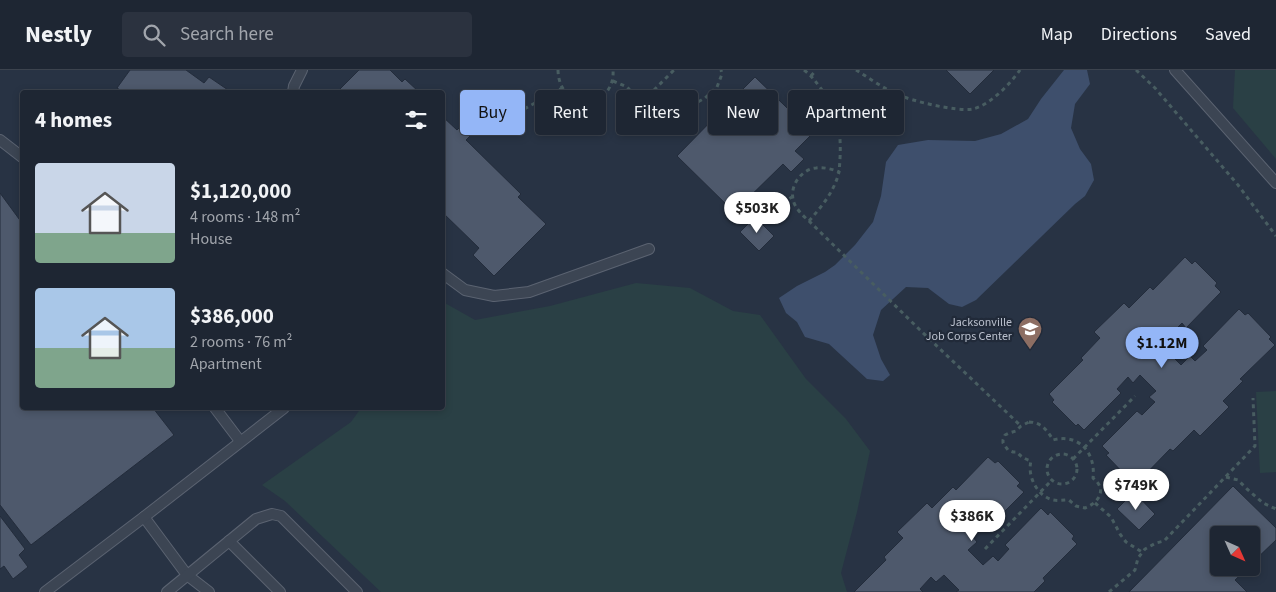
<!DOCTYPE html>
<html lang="en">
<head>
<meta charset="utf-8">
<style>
  :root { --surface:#1e2633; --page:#2b323f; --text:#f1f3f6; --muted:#a1a5ac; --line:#3c434e; --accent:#94b6f7 }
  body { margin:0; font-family:"Source Sans 3",sans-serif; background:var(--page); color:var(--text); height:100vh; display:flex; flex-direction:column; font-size:19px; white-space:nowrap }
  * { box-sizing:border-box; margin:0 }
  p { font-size:16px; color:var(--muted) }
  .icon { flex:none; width:28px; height:28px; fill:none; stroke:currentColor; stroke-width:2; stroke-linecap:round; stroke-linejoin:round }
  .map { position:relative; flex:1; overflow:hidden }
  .details { position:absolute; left:20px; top:20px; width:425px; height:320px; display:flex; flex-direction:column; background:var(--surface); border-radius:5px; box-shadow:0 2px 8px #0003,0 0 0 1px var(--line) }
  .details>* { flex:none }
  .hud { position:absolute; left:460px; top:20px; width:475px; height:45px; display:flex; gap:10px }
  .needle { width:32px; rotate:135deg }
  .controls { position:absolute; left:1210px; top:456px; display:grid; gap:10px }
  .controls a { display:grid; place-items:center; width:50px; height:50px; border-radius:5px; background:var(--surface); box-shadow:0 2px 8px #0003,0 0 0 1px var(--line); font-size:25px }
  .price { position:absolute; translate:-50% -42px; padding:0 11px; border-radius:18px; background:#fff; color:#222; font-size:16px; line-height:32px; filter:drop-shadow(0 1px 2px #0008) }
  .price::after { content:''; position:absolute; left:50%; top:30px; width:15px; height:11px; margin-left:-8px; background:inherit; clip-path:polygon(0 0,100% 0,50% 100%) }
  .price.current { background:var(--accent); color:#111 }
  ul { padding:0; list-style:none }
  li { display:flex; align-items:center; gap:15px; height:125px; padding:0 15px }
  li span { display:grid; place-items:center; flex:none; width:140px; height:100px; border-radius:5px; color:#555 }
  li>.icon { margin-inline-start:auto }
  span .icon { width:60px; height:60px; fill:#fffc; stroke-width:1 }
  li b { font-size:21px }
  h2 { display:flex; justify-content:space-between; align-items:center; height:60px; padding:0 15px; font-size:21px }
  .pill { padding:0 18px; border-radius:5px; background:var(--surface); box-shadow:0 2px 8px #0003,0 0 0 1px var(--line); font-size:18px; line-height:45px }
  .pill.current { background:var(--accent); color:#111 }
  header { display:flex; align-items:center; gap:30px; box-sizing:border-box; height:70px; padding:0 25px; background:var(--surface); border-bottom:1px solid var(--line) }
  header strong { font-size:24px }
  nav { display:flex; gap:28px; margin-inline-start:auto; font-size:18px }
  .search { width:350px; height:45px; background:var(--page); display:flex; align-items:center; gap:12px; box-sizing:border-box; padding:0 18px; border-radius:5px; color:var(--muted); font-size:19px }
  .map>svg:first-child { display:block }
</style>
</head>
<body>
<header>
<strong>Nestly</strong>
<div class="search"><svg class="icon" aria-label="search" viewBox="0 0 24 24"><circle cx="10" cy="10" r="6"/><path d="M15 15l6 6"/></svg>Search here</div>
<nav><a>Map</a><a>Directions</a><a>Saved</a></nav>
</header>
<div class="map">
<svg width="1276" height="522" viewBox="0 0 1276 522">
  <rect width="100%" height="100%" fill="#283344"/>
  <g fill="#2a4045">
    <polygon points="1235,0 1276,0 1276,89 1233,38"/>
    <polygon points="636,213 690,218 733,241 760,245 806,309 846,349 870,381 857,442 841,503 847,522 381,522 285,431 262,415 351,352 361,338 442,338 443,232 475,250 550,236"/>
    <polygon points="1276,321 1276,402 1260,403 1256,322"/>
  </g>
  <polygon fill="#3e4f6c" points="1064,0 1087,0 1090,14 1075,34 1071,58 1080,79 1091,94 1094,110 1085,126 1075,134 976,230 962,237 949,234 928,218 906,217 881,240 873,265 881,289 890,305 883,311 867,309 829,274 805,267 797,252 786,243 779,228 797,216 825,202 835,195 855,175 873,152 881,126 886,92 898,75 928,70 975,71 1001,64 1028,49 1041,29"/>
  <g fill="#4e596c" stroke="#232c3b">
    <polygon points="130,0 186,0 204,13 209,7 231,22 123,22 117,18"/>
    <polygon points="359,0 390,0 402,12 405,9 419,22 337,22"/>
    <polygon points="946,0 994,0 970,24"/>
    <polygon points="755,7 813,63 795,81 804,89 791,102 783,94 734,142 677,86 720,42 710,32 722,20 732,30"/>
    <polygon points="442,46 457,60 462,55 471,65 466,70 521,124 518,127 546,154 494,206 473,185 479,178 442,142"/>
    <polygon points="0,123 22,153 22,338 155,338 153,338 174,365 31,475 0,435"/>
    <polygon points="755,147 774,166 759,181 740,162"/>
    <polygon points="1185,187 1192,194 1195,191 1217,213 1215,216 1221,222 1186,258 1182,253 1169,266 1174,272 1166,280 1181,295 1190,286 1195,291 1207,280 1203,276 1239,239 1245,245 1248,243 1271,267 1269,269 1275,275 1240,309 1243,311 1223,331 1229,337 1200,366 1194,360 1173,381 1170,379 1138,412 1131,405 1128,408 1106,385 1109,383 1102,376 1137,341 1142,345 1155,332 1149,327 1156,321 1140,305 1133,313 1128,307 1117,319 1121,323 1084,360 1078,354 1076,356 1052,332 1054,330 1049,324 1083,290 1081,288 1100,268 1094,262 1124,233 1129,238 1150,217 1153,220"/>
    <polygon points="988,387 995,393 998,391 1020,413 1017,416 1024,422 989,457 985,453 972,466 977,472 968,480 983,495 993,486 998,491 1009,479 1005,475 1041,438 1048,445 1050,442 1074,466 1072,469 1077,474 1043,508 1045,511 1034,522 956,522 959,520 944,505 936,512 931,507 920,519 923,522 854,522 886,490 884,487 903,468 897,462 927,433 932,438 953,417 956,420"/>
    <polygon points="1233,416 1276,458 1276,470 1251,494 1251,465 1219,465 1219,498 1248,498 1235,510 1247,522 1129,522"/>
    <polygon points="1134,422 1155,444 1139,460 1117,439"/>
    <polygon points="0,446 25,479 19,485 28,497 13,509 4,496 0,499"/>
  </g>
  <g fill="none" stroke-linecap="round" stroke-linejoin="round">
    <defs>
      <g id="service">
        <polyline points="1175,0 1276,113"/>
        <polyline points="293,22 294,16 302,0"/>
        <polyline points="0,70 22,87"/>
        <polyline points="442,203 465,220 494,226 529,222 649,179"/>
        <polyline points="215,338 240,371"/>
        <polyline points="144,447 187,505 209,522"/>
        <polyline points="229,471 280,522"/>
        <polyline points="45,522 144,447 284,338"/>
        <polyline points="167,522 256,449 272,444 281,446 357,522"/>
      </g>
    </defs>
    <use href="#service" stroke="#5b6371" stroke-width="12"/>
    <g stroke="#485d61" stroke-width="3" stroke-dasharray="4 4" stroke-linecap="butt">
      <path d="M558 0C559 44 616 39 613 0"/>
      <path d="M804 0C812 6 816 12 822 20 841 48 842 69 839 102"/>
      <path d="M856 0C869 8 883 18 896 24 912 31 956 42 973 39 990 35 1010 14 1020 0"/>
      <polyline points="1136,0 1155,18 1238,115 1276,166"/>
      <polyline points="811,6 816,0"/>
      <polyline points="613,11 627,17 639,30 652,38 667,39 689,37 705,28 717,17 722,4 721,0"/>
      <polyline points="646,34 654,20 674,0"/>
      <polyline points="467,60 481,63 562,18"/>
      <path d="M753 124C766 136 777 136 792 127"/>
      <path d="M809 151C822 136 834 122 839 102 832 99 824 97 816 98 802 99 790 115 793 129 794 137 803 146 809 151L920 260 1021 356"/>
      <path d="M1029 352C1041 352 1047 360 1053 370 1079 363 1096 383 1093 408 1107 419 1100 432 1085 438L1076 436 1069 430C1063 430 1058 431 1053 430 1037 426 1027 406 1031 391 1025 389 1021 387 1017 382H1013L1008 380 1003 373V370L1005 365 1009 363 1016 361 1021 356Z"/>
      <circle cx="1062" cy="399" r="15"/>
      <polyline points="1073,389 1135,326"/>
      <polyline points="1226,407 1238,410 1247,419 1263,433 1276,439"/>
      <polyline points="1095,433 1111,447 1120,464 1126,472 1142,482"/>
      <polyline points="985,479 1051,411"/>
      <polyline points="1109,522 1135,500 1138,488 1145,479 1156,473 1164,471 1255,376 1253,328"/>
    </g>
    <use href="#service" stroke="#3c4553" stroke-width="10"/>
  </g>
  <defs>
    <symbol id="university-pin" viewBox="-11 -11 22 30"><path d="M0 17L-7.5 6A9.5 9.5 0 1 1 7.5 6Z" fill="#8d6e63" stroke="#212a39"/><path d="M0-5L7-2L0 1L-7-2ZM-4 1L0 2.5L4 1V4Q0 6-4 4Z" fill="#fff"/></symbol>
  </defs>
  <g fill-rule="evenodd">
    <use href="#university-pin" x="1016" y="245" width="28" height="38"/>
  </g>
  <g text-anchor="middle" stroke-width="4.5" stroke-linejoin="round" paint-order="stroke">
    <g font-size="12" fill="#bac0cd" stroke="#212a39" text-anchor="end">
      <text x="1012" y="256">Jacksonville<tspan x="1012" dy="14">Job Corps Center</tspan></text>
    </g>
  </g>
</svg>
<div class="controls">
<a><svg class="needle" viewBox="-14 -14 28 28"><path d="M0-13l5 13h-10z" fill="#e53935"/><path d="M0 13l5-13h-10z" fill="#a1a5ac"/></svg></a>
</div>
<b class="price" style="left:757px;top:164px">$503K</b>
<b class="price current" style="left:1162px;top:299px">$1.12M</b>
<b class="price" style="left:1136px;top:441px">$749K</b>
<b class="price" style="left:972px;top:472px">$386K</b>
<div class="hud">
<a class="pill current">Buy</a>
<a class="pill">Rent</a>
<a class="pill">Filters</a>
<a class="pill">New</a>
<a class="pill">Apartment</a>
</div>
<section class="details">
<h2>4 homes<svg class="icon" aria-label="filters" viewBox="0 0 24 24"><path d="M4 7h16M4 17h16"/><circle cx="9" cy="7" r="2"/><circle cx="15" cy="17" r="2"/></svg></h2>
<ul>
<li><span style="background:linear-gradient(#c9d6e8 70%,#7fa58c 0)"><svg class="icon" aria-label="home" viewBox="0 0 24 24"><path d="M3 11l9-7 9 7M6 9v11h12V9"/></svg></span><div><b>$1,120,000</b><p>4 rooms · 148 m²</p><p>House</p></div></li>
<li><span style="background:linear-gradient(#a9c7e8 60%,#7fa58c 0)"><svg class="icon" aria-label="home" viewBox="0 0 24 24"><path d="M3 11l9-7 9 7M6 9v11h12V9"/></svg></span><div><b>$386,000</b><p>2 rooms · 76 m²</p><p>Apartment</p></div></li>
</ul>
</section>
</div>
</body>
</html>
